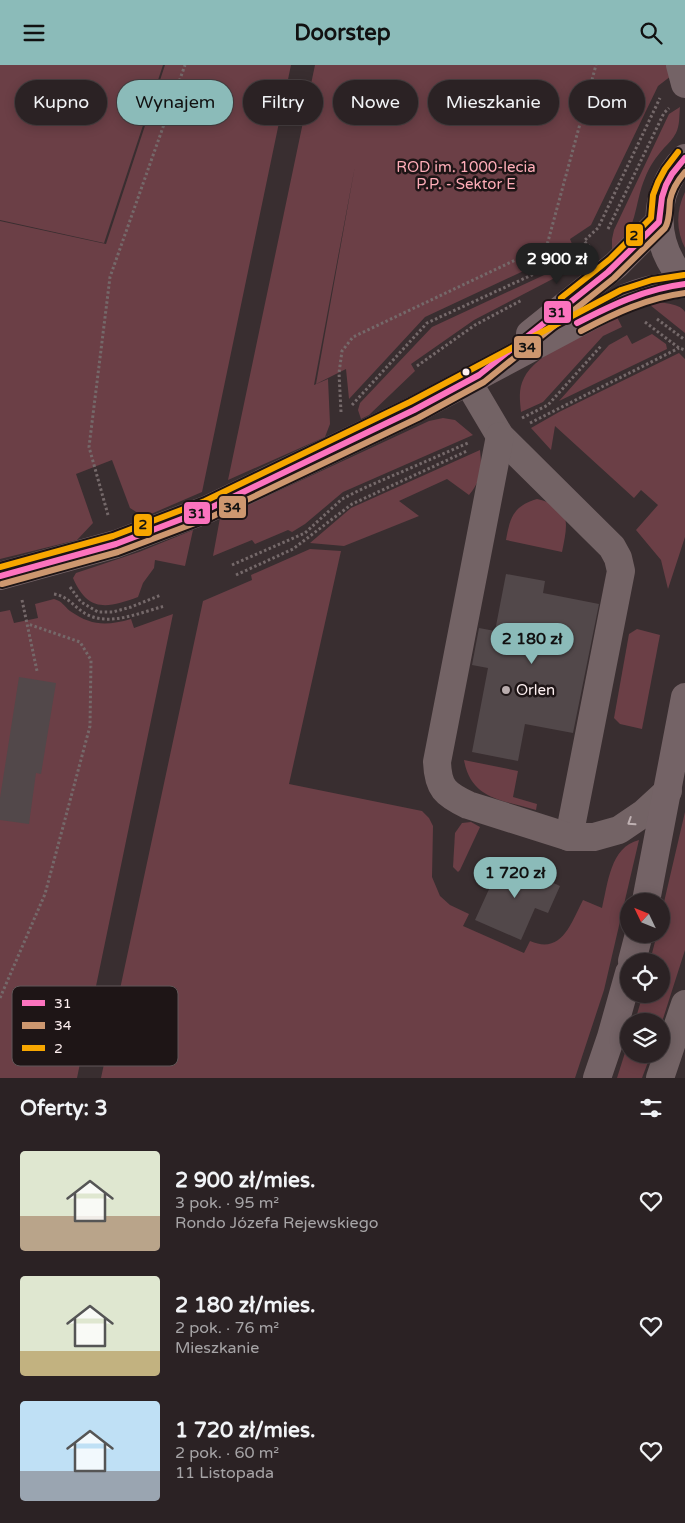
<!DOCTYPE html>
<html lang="pl">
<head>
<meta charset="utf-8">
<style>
  :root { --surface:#2b2224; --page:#372f31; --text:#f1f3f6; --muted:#a6a4a6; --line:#473f41; --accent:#8bbbb9 }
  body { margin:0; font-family:"Varela Round",sans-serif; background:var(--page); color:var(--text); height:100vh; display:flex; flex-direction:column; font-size:19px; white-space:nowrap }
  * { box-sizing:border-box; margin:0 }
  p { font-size:16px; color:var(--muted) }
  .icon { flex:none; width:28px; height:28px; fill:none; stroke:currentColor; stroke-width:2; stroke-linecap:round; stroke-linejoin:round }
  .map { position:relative; height:1013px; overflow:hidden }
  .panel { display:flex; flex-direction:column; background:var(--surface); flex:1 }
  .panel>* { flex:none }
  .guide { position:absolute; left:15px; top:15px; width:655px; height:45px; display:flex; gap:10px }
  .needle { width:32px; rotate:313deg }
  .fabs { position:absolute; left:620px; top:828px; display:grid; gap:10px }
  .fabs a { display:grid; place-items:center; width:50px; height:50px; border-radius:50%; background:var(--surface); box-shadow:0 2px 12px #0003,0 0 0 1px var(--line); font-size:25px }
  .price { position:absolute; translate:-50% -42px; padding:0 11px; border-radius:18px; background:var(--accent); color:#111; font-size:16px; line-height:32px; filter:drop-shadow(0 1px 2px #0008) }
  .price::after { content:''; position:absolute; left:50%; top:30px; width:15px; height:11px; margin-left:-8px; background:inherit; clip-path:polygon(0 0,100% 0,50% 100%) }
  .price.current { background:#222; color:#fff }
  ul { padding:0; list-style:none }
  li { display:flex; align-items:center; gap:15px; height:125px; padding:0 20px }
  li span { display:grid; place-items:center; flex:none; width:140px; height:100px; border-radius:5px; color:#555 }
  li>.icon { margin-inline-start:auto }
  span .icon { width:60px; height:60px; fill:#fffc; stroke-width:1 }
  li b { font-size:21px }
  h2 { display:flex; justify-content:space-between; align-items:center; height:60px; padding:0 20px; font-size:21px }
  .chip { padding:0 18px; border-radius:22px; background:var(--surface); box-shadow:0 2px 12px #0003,0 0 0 1px var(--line); font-size:18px; line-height:45px }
  .chip.current { background:var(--accent); color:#111 }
  header { display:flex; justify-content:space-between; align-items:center; height:65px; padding:0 20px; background:var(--accent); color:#111; font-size:22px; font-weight:700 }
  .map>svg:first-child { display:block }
</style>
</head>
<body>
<header><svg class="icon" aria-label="menu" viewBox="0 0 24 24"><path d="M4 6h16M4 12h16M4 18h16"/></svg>Doorstep<svg class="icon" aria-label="search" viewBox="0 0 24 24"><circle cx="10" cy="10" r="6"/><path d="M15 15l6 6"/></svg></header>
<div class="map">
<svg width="685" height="1013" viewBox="0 0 685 1013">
  <rect width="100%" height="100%" fill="#392e30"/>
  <g fill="#6b3f46">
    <polygon points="0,0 163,0 104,178 0,155"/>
    <polygon points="165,0 291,0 202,427 144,452 130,443 112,395 76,409 93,458 77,475 0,494 0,156 106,179"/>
    <polygon points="315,0 668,0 671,11 658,21 591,160 570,174 574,184 563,190 560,189 425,252 349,334 346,304 316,319 355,101 314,320 328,314 330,359 325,372 228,415"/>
    <path d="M680 42C679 51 680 60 676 68 673 74 668 79 664 83 656 92 649 102 645 113 634 138 638 168 612 184V174L614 165 669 49Z"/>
    <path d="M685 127V183C676 166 676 145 685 127Z"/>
    <polygon points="568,199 568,206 474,255 411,299 415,306 369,350 361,354 358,345 360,338 432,262"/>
    <path d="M645 236C654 237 680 237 685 247 685 252 685 263 685 268Z"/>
    <path d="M616 250 622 262 603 271 543 337 521 347C520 336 518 324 524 313 534 290 592 263 616 250Z"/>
    <polygon points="652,269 666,279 667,284 559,336 609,280 627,270 632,279"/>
    <polygon points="679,288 685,294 685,472 668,524 661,495 636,465 658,440 641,425 634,433 555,361 551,385 531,363 559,347"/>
    <polygon points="443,353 455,355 473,370 343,427 305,459 292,467 288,465 255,479 252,475 213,491 220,453 429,356"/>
    <path d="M480 385C482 405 482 414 469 430L447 414 399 436 419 451 344 481 310 478 351 443Z"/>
    <path d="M537 434C572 442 568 457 562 487L506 475C510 453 513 441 537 434Z"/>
    <path d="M193 465 185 501 155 495 154 503 143 518 138 532C108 543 88 548 73 513L76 508 139 487Z"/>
    <path d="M310 484 341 486 289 719 422 746 429 753 433 761 432 812 440 831 450 840 469 849 463 861 524 888 530 876C562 890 571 858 583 835L602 843C608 819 610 782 639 775L604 925 575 1013H101L203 536 252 515 251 510Z"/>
    <path d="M54 534C62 536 64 541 70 546 92 561 106 561 131 554L134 563 173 549 77 1013H0V547L10 545 14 558 38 553 35 539Z"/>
    <polygon points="637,564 660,570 642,664 620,659 614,653 629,569"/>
    <path d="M464 695 518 706 513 732 537 739 536 745C503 735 471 735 464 695Z"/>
    <polygon points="685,747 685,885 661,960 661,956 635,956 643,929 661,929 661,896 650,896 657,869 661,869 661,850"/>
    <polygon points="471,757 480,762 460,805 458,807 453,802 455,768 462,758"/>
    <polygon points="629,975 629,989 651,989 642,1013 617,1013"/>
  </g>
  <g fill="#52484a">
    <polygon points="506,509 545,516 543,528 599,539 573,668 525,659 518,696 472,687 488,603 472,600 479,563 495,566"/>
    <polygon points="19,612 56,618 41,709 36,708 29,759 0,755 0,733"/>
    <polygon points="499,793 560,821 548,848 535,843 521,875 475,855 490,822 486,820"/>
  </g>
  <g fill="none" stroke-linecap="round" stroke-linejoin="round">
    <g stroke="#75696a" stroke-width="3" stroke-dasharray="2.5 2.5" stroke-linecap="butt">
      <polyline points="608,164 664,48 669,43"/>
      <polyline points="590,182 584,176 598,163 660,33"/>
      <polyline points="657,254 685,275"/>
      <polyline points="645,257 679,283 685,285"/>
      <polyline points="417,301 475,260 522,235"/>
      <polyline points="352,340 427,258 582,187"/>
      <polyline points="341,347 339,308 342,286 353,272 547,180 596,0"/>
      <polyline points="522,353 548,340 601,281"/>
      <polyline points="530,358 679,283"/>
      <polyline points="108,450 89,382 110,212 185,0"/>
      <polyline points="232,500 305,468 342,434 362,424 468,378"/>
      <polyline points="236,510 293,484 352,439 467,386"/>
      <polyline points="70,522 81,537 98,547 113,547 131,542 161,530"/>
      <path d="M54 529C68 531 75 543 86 549 110 562 141 547 165 541"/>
      <polyline points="22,535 37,606"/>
      <polyline points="0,933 45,829 90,661 91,595 80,577 28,559"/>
    </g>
    <g stroke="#736365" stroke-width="28">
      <polyline points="468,317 500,371 612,482 618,493 621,506 569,772"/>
      <path d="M500 371 437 697C438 723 445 729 468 740L569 772H594L619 765 644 748 668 726"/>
      <polyline points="660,1013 685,939"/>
    </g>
    <g stroke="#746366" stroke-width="28">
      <polyline points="680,0 685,19"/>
      <path d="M685 93C650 128 652 181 685 216"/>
      <polyline points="530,269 616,200 659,157"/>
      <path d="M0 511 116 479 208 444 414 345 625 233C644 225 664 221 685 219"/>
      <polyline points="646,836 685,632"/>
      <polyline points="632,896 639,869"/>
      <polyline points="597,1013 611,972 629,908"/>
    </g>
    <defs>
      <g id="bus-1">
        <path d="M577 258C612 240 645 224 685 219"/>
        <polyline points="0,511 116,479 208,444 414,345 479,310 608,207 659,157 662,132 666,120 672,109 685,93"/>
      </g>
      <g id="bus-2">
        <path d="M581 266C615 248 647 233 685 228"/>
        <path d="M2 519 118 487 211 452 418 353 484 317 614 213 665 163C670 155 669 144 670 135 672 125 678 115 685 107"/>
      </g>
      <g id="bus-3">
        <polyline points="561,233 610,194 651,153 653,130 658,117 665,104 678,87"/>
        <polyline points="0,502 113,471 205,436 410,337 621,225 652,215 684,210"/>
      </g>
    </defs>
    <use href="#bus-1" stroke="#1e1516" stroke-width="10"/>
    <use href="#bus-2" stroke="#1e1516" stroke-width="10"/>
    <use href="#bus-3" stroke="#1e1516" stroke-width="10"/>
    <use href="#bus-1" stroke="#fc73be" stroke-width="6"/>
    <use href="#bus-2" stroke="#cd976f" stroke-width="6"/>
    <use href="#bus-3" stroke="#f7a600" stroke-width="6"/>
  </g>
  <defs><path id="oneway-chevron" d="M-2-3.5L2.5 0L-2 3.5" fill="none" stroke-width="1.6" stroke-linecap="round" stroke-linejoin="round" transform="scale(1.25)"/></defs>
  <use stroke="#bfb1b2" href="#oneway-chevron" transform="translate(631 757) rotate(147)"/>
  <circle fill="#fef0f1" stroke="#1e1516" stroke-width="2" cx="466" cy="307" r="4.5"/>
  <circle fill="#b9acad" stroke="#1e1516" stroke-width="2" cx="506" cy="625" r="5"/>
  <g text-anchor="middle" stroke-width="5" stroke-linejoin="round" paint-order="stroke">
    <g font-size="15" fill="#feadb8" stroke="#1e1516">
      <text x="466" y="107">ROD im. 1000-lecia<tspan x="466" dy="17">P.P. - Sektor E</tspan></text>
    </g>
    <g font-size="15" fill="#fef0f1" stroke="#1e1516" text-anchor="start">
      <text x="516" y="630">Orlen</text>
    </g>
  </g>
  <rect x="12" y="921" width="166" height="80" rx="8" fill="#1e1516" stroke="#615758" stroke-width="1"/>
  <rect x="22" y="935" width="23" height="6" fill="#fc73be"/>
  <rect x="22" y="957" width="23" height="7" fill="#cd976f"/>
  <rect x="22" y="980" width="23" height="6" fill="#f7a600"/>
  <g font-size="14" fill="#fef0f1">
    <text x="54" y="943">31</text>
    <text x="54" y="965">34</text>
    <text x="54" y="988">2</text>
  </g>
  <g stroke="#1e1516" stroke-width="2">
    <rect x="625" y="158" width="19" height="24" rx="5" fill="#f7a600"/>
    <rect x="543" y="235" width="29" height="24" rx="5" fill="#fc73be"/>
    <rect x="513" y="270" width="29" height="24" rx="5" fill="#cd976f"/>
    <rect x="218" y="430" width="29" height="24" rx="5" fill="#cd976f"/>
    <rect x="183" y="436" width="28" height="24" rx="5" fill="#fc73be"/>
    <rect x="133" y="448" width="20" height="24" rx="5" fill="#f7a600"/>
  </g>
  <g font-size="14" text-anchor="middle" font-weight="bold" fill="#111">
    <text x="634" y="175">2</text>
    <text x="557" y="252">31</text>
    <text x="527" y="287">34</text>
    <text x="232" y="447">34</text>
    <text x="197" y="453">31</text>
    <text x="143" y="464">2</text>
  </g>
</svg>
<div class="fabs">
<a><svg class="needle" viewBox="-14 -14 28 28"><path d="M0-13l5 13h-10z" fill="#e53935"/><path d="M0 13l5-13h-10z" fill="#a6a4a6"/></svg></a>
<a><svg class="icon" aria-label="locate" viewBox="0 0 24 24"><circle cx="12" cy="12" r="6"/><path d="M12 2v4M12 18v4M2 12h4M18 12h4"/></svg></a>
<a><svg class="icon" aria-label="layers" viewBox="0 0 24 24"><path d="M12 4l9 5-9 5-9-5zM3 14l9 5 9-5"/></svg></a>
</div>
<b class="price current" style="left:557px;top:220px">2 900 zł</b>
<b class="price" style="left:532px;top:600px">2 180 zł</b>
<b class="price" style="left:515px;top:834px">1 720 zł</b>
<div class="guide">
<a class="chip">Kupno</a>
<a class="chip current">Wynajem</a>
<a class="chip">Filtry</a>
<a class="chip">Nowe</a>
<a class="chip">Mieszkanie</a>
<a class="chip">Dom</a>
</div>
</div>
<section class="panel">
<h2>Oferty: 3<svg class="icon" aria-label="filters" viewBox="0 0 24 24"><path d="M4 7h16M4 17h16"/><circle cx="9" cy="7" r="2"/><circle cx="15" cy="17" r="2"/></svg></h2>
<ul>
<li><span style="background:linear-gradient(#dfe7d0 65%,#b9a48a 0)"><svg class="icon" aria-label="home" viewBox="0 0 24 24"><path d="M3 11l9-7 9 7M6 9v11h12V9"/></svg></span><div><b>2 900 zł/mies.</b><p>3 pok. · 95 m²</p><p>Rondo Józefa Rejewskiego</p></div><svg class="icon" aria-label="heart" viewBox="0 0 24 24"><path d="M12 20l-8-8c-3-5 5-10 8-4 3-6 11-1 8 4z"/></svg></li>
<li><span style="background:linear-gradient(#dfe7d0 75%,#c2b280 0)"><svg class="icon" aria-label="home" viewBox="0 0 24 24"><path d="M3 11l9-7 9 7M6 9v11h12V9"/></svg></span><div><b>2 180 zł/mies.</b><p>2 pok. · 76 m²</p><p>Mieszkanie</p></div><svg class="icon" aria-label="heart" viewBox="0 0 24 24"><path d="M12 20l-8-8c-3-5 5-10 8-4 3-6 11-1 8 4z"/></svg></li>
<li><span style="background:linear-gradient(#bfe0f5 70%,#9aa5b1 0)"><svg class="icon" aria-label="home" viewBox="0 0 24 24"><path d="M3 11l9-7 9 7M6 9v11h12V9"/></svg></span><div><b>1 720 zł/mies.</b><p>2 pok. · 60 m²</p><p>11 Listopada</p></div><svg class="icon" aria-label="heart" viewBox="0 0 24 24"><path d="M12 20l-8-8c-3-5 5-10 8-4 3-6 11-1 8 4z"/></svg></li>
</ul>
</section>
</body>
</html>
